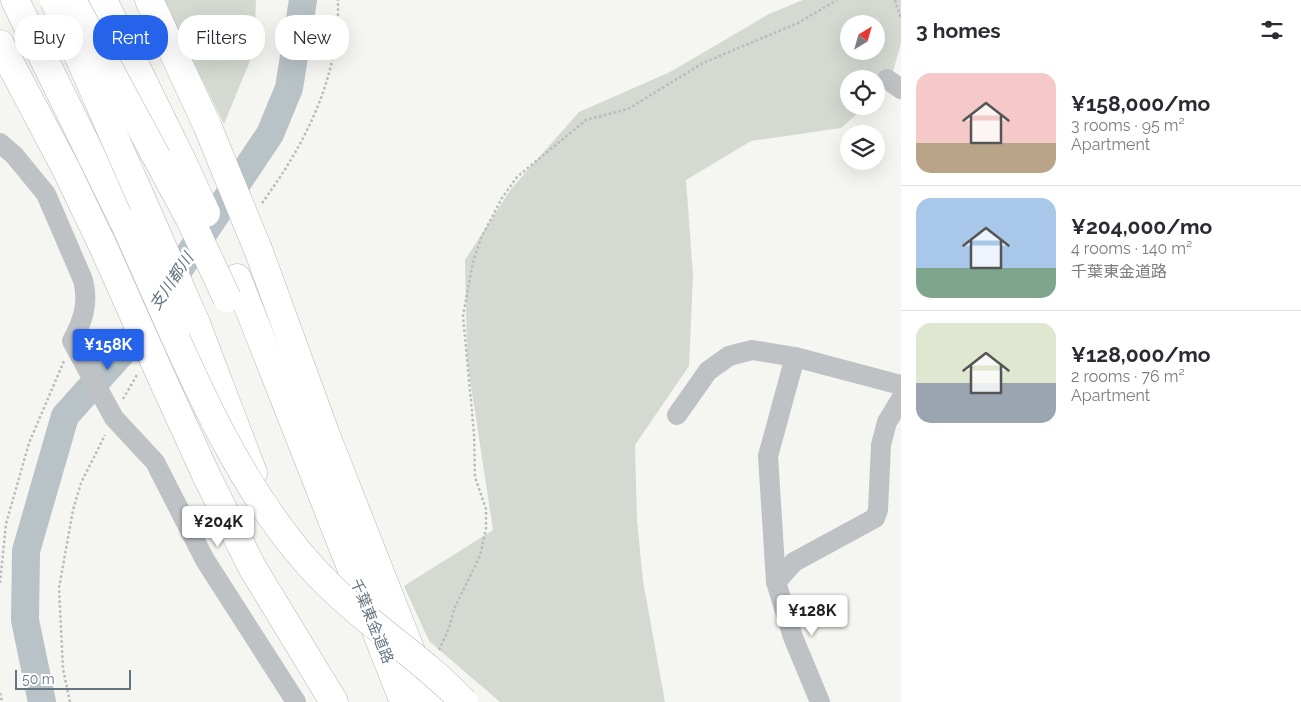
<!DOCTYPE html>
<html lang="en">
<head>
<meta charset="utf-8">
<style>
  :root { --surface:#fff; --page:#f2f2f3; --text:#2b2b33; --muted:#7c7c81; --line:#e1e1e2; --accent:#2563eb }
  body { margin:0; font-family:Raleway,"Noto Sans JP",sans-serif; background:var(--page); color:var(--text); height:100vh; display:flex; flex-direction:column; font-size:19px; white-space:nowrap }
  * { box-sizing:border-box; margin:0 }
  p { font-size:16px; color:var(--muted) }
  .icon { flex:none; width:28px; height:28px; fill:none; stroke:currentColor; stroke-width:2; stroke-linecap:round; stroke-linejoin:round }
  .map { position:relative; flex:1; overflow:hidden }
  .sheet { display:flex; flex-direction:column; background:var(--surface); width:400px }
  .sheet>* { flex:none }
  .banner { position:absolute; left:15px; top:15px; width:475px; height:45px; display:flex; gap:10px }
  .needle { width:32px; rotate:37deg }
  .controls { position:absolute; left:840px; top:15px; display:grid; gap:10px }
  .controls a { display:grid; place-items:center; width:45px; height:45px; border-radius:50%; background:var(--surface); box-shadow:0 5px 20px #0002; font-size:25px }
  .scale { position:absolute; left:15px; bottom:12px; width:116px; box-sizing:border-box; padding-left:5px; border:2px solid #657481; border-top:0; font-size:14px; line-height:18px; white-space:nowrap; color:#657481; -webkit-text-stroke:4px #fff; paint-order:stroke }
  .price { position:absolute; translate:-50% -42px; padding:0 11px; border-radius:5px; background:#fff; color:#222; font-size:16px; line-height:32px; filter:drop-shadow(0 1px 2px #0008) }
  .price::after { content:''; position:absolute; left:50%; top:30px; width:15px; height:11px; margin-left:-8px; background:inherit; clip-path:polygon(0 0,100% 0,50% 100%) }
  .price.selected { background:var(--accent); color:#fff }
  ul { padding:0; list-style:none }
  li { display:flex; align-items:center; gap:15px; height:125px; padding:0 15px }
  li+li { border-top:1px solid var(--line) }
  li span { display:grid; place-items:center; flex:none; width:140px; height:100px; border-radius:15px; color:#555 }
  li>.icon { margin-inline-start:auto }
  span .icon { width:60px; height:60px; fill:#fffc; stroke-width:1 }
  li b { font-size:21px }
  h2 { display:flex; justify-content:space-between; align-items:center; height:60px; padding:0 15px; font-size:21px }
  .chip { padding:0 18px; border-radius:20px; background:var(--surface); box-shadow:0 5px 20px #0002; font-size:18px; line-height:45px }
  .chip.selected { background:var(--accent); color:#fff }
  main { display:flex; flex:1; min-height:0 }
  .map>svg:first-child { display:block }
</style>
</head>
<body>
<main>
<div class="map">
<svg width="901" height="702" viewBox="0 0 901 702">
  <rect width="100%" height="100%" fill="#f5f5f1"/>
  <g fill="#d4dad1" fill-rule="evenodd">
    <polygon points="163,0 256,0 254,51 224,124"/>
    <path d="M803 0H901V43L889 86 876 97V79H849V106H866L841 128 751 141 686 180 693 275 689 366 635 445 637 520 643 581 665 702H500L429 641 404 586 493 530 467 359 465 260 511 189 579 112 670 72 769 14ZM849 24H876V51H849Z"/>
  </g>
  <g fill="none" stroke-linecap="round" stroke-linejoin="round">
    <polyline stroke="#b8c2c7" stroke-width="28" points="42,702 25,620 26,551 65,416 127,347 270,134 289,88 303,0"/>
    <defs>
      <g id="highway">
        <polyline points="15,0 124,222"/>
        <polyline points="103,0 181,159"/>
        <polyline points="149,0 207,125"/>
        <polyline points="0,44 66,169 102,244"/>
        <polyline points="259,252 327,438 431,702"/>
        <polyline points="237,278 404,702"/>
        <polyline points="195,321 253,473"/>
        <polyline points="165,385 207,477 252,567 334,702"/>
      </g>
    </defs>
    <use href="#highway" stroke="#b3b6b9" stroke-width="29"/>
    <g stroke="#b8bbbd" stroke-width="2.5" stroke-dasharray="2.5 2.5" stroke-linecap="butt">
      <polyline points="895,0 901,19"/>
      <path d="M262 203C306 143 340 76 338 0"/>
      <polyline points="123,399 138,373"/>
      <polyline points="0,583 6,524 29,443 64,361"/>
      <polyline points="439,650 449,628 454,609 480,556 486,528 486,509 475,477 474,433 463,316 473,262 481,238 502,198 517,177 586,120 628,109 703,63 798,23 837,0"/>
      <polyline points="0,693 2,702"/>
      <polyline points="70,702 63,669 59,588 73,510 81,483 105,435"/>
    </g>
    <g stroke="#bec2c5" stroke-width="20">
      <polyline points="887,79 901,89"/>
      <path d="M0 143 14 155 46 194 83 280C89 303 83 321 72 341L114 418 155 462 205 560 296 702"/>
      <polyline points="795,357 768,456 776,582 793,637 820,702"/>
      <polyline points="677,415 708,371 729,356 752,350 795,357 901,385"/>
      <polyline points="776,582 794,562 875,518 878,510 881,445 887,422 901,399"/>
    </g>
    <use href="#highway" stroke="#fff" stroke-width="28"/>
    <defs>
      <g id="highway-bridge">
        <polyline points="54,0 195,321"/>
        <polyline points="72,0 190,219 227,298"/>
        <polyline points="207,125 259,252"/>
        <polyline points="181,159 206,213"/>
        <path d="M124 222C176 335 223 466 306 561 352 615 415 651 464 702"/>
        <polyline points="102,244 165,385"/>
      </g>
    </defs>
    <use href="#highway-bridge" stroke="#b3b6b9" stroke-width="29" stroke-linecap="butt"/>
    <use href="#highway-bridge" stroke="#fff" stroke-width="28"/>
  </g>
  <g text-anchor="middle" stroke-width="5" stroke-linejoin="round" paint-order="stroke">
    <g font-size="15" fill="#657481" stroke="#fff">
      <text transform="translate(372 621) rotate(68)" y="5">千葉東金道路</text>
    </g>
    <g font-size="16" font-style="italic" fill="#61757e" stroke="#fff">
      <text transform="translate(171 281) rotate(-56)" y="6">支川都川</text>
    </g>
  </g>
</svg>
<div class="controls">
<a><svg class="needle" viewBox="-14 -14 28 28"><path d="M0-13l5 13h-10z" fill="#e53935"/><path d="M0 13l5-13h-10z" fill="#7c7c81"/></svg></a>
<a><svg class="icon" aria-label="locate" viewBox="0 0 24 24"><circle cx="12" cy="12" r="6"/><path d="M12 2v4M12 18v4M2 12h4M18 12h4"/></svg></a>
<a><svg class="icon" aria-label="layers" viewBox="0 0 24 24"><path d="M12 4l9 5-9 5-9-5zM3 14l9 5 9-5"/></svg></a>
</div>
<div class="scale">50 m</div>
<b class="price selected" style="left:108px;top:371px">¥158K</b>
<b class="price" style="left:218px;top:548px">¥204K</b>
<b class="price" style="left:812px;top:637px">¥128K</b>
<div class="banner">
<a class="chip">Buy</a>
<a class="chip selected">Rent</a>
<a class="chip">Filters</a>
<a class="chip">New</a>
</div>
</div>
<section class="sheet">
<h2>3 homes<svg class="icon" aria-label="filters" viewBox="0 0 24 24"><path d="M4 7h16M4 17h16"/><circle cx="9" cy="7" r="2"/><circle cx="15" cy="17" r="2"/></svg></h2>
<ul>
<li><span style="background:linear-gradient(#f6c9c9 70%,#b9a48a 0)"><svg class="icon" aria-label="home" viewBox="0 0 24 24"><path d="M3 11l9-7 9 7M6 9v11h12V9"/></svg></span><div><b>¥158,000/mo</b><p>3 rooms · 95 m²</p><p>Apartment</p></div></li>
<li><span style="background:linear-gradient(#a9c7e8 70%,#7fa58c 0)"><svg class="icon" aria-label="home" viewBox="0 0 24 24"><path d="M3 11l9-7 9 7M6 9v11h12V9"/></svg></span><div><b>¥204,000/mo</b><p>4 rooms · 140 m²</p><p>千葉東金道路</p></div></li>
<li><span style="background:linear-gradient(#dfe7d0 60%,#9aa5b1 0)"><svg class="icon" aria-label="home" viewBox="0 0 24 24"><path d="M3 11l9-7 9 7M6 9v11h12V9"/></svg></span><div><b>¥128,000/mo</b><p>2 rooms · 76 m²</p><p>Apartment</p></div></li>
</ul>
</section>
</main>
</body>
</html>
